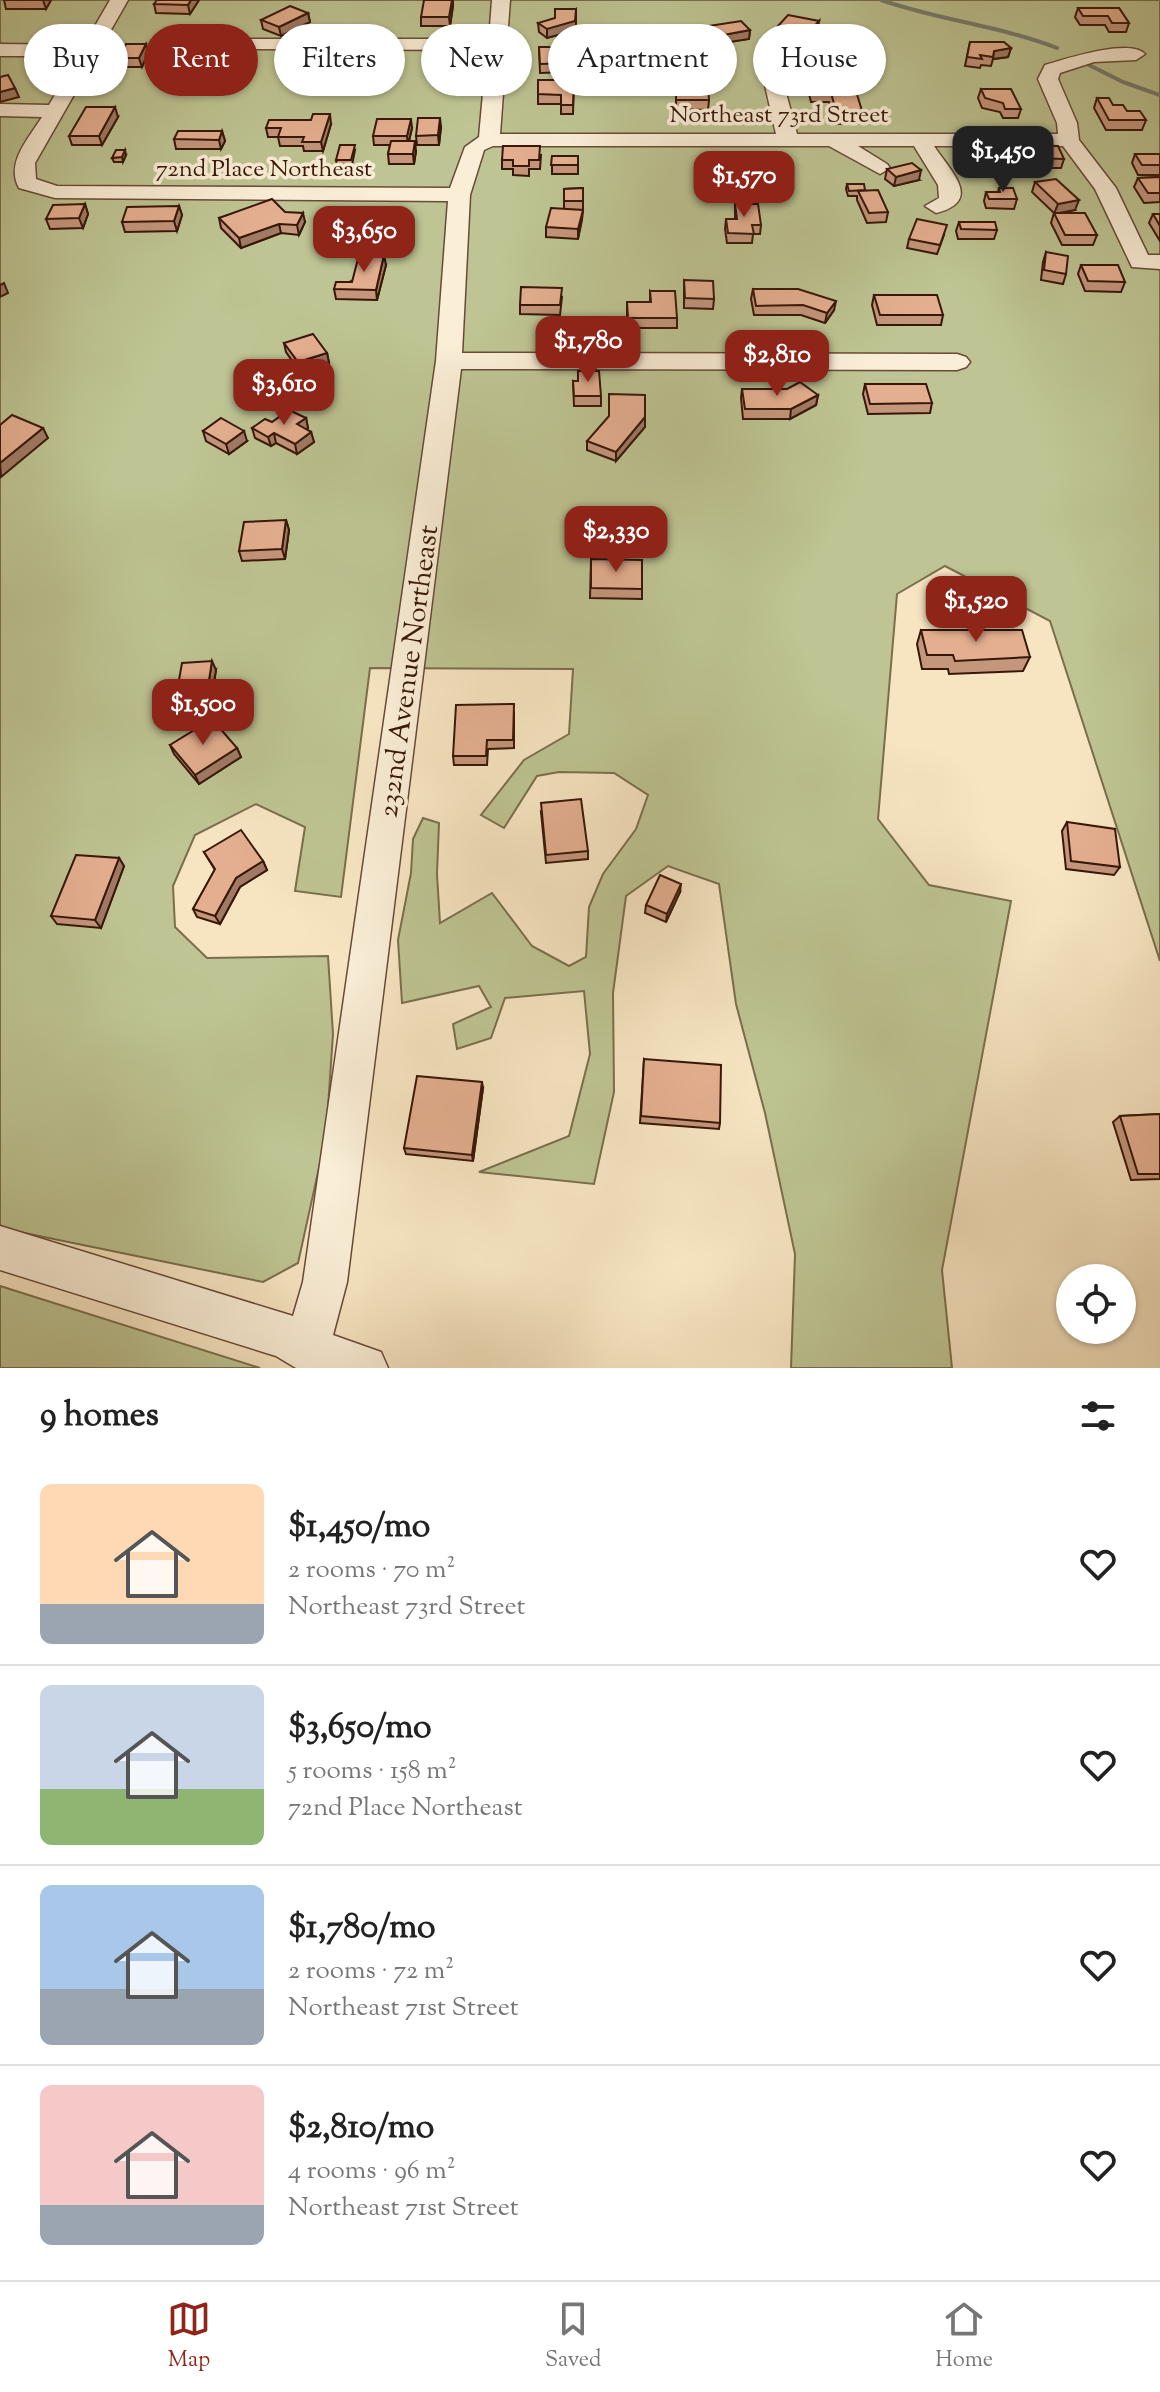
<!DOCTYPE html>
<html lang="en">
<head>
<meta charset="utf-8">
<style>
  :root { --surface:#fff; --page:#f6f6f6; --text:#222; --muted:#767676; --line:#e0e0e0; --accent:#8f2418 }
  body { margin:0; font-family:"Sorts Mill Goudy",serif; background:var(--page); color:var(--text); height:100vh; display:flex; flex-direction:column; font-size:30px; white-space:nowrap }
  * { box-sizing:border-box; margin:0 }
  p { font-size:26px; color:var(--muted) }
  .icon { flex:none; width:44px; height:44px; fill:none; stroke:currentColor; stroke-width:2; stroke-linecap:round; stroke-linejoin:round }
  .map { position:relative; height:1368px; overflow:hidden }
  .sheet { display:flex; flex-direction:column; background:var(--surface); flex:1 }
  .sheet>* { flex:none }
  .guide { position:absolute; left:24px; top:24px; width:1112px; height:72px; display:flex; gap:16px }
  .fabs { position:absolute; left:1056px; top:1264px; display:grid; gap:16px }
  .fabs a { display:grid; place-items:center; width:80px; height:80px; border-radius:50%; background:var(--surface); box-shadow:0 2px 6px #0004; font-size:40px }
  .price { position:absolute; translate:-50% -68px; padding:0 18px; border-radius:16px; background:var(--accent); color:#fff; font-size:26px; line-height:52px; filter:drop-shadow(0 2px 4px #0008) }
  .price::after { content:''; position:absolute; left:50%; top:48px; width:24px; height:18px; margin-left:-12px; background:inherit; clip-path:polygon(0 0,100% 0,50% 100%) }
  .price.selected { background:#222; color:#fff }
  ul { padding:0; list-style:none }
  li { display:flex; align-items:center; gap:24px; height:200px; padding:0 40px }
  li+li { border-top:2px solid var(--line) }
  li span { display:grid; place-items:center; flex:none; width:224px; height:160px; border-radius:12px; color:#555 }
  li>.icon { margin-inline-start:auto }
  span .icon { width:96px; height:96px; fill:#fffc; stroke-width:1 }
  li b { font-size:34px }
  h2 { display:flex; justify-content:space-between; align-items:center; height:96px; padding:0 40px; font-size:34px }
  .pill { padding:0 28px; border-radius:36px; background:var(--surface); box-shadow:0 2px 6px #0004; font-size:28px; line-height:72px }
  .pill.selected { background:var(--accent); color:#fff }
  .dock { display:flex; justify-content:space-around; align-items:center; height:112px; border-top:2px solid var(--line); background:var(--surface); font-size:22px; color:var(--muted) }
  .dock a { display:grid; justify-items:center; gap:4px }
  .dock .selected { color:var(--accent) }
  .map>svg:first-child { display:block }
</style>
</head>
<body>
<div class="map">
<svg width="1160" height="1368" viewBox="0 0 1160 1368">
  <rect width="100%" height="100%" fill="#f7e5c2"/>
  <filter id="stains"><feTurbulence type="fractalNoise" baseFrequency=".0025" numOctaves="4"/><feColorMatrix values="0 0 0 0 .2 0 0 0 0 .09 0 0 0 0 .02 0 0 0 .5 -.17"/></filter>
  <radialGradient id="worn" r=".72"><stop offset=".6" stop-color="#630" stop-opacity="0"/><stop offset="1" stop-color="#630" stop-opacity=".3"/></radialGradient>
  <g fill="#bec493" stroke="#7b6e4d" stroke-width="2">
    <polygon points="0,0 1160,0 1160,961 1050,621 945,566 897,594 878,819 929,885 1011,901 942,1270 952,1368 791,1368 795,1254 765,1113 736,1004 719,884 668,866 626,896 613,993 614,1092 594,1184 479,1172 569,1136 590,1054 584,991 505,998 491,1038 457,1049 453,1024 491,1007 479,986 402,1003 398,940 411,873 413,839 423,818 439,823 437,874 440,923 492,893 532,946 569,966 586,957 589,907 603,874 636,829 648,795 614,773 559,772 537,776 504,828 481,815 524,760 569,734 573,669 370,668 341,897 295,891 305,827 256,804 195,835 173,886 175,927 207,958 328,956 333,1034 326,1136 298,1263 263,1282 0,1228"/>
    <polygon points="0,1286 260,1368 0,1368"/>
  </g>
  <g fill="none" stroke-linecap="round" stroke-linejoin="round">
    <g stroke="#757c6f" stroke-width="4">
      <path d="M881 0C939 20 1000 26 1057 48"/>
      <polyline points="1085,63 1123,82 1160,95"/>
    </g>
    <defs>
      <path id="minor" d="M110 0H128L35 163 36 179 57 186 450 188 465 147 479 137 487 50 249 49 240 44 249 39H489L492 0H510L500 134H776L760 63 769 57 778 63 797 134H1058L1057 123 1038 79 1045 65C1066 59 1129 38 1145 54L1136 60 1094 62 1060 73 1058 79 1077 123 1079 140 1116 188 1148 255H1160V269L1132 267 1095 189 1063 146H934C952 173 983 201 936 213L925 206 939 198 938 185 914 146H858L887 164 890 168 880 174 829 146H493L484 150 470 195 462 353 957 354 966 357 970 362 966 367 957 370 461 369 347 1282 333 1335 381 1352 388 1368H296L276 1356 0 1270V1226L293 1316 303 1282 436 361 448 201 55 198 19 188C5 163 29 138 42 117L0 116V104L49 105 77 56H0V44L84 45Z"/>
    </defs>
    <use href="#minor" stroke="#684a36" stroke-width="3"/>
    <use href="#minor" fill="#faeed7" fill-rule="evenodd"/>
  </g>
  <g fill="#c4967c" stroke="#381707" stroke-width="2">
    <polygon points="4,0 51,0 46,9 6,9"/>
    <polygon points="199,0 190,14 156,13 154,4"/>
    <polygon points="453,0 453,6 450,26 421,26 421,17"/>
    <polygon points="1078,8 1119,8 1129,23 1126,32 1109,32 1105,25 1080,25 1075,17"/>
    <polygon points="308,13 310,22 281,36 263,29 261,20"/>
    <polygon points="819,21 817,30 807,42 776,35 778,26"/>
    <polygon points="538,23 576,30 547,38 539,32"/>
    <polygon points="709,26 750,30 749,39 717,44 708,35"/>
    <polygon points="970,42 1011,48 1008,57 993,59 991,66 981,65 980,68 965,66"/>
    <polygon points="713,44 712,53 704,73 673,69 674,60"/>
    <polygon points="823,46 864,63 863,72 827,72 822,55"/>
    <polygon points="539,47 568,47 569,72 540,73"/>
    <polygon points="148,53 142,67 122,67 119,58"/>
    <polygon points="176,60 206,61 202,70 179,69"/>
    <polygon points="240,66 232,79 206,78 203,69"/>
    <polygon points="574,80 573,114 561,114 561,104 538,104 538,94"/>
    <polygon points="810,81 830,88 863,114 861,123 836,124 829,102 811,102 808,90"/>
    <polygon points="676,84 709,100 708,110 676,109"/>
    <polygon points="981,89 1021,109 1018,118 1003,118 1000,112 982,108 978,98"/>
    <polygon points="1097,98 1146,120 1142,130 1106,130 1094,108"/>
    <polygon points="118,117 102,145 72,145 69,136"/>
    <polygon points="331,124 323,151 304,151 303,146 280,146 278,137 268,137 266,128"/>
    <polygon points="441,127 439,145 417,145 416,136"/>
    <polygon points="412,128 409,141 416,151 414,164 389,164 388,154 390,145 374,145 373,136"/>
    <polygon points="222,131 225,141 221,149 176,149 174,139"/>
    <polygon points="1026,145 1064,159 1061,168 1028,168 1023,155"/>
    <polygon points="979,149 999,158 998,162 980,160 978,154"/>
    <polygon points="355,150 352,165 337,165 336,160"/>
    <polygon points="1135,154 1160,154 1160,175 1138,175 1132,163"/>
    <polygon points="126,155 123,162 114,162 112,158"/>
    <polygon points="541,155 540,169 529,169 529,176 513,175 513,169 502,169 502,160"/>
    <rect x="552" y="156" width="26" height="18"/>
    <polygon points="744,163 767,182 766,192 745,192 743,172"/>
    <polygon points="887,169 919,180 894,186 885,179"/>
    <polygon points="1160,177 1160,202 1144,203 1134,187 1138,178"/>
    <polygon points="1035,182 1075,210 1056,213 1097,235 1093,245 1062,245 1051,223 1054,213 1032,192"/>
    <polygon points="847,184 865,190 888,212 886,222 867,223 857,200 857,196 848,196 846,189"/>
    <polygon points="583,188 583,210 578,239 546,237 546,227 564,209 564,189"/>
    <polygon points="999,188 1017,199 1014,209 986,208 984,201 986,192 998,192"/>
    <polygon points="85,204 88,214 83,228 50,229 46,219"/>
    <polygon points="735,204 761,225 760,234 753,234 752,243 727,243 725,229 726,219 735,219"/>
    <polygon points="179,206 182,215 177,231 125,232 122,222"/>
    <polygon points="285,212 305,222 299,235 281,233 241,248 221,228 219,218"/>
    <polygon points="1153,214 1160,214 1160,241 1149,223"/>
    <polygon points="959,222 997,230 994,239 958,239 956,231"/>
    <polygon points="944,235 937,254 907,248 909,239"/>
    <polygon points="1046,252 1066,274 1063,284 1041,280 1043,262"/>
    <polygon points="386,265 377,300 336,299 334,289"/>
    <polygon points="1081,265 1125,282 1121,292 1085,291 1078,274"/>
    <polygon points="684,280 714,299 713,309 684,308"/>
    <polygon points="753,289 834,310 825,323 801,315 754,315 751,299"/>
    <polygon points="650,291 677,318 677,328 627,328 627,302 650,302"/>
    <polygon points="874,295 943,315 941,325 877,325 872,305"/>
    <polygon points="562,297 560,315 520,314 520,305"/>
    <polygon points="284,343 327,353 329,363 300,372 286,352"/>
    <polygon points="573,381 601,396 601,406 574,406"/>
    <polygon points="865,384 932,403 930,413 868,414 863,394"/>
    <polygon points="742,389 818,395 816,405 790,419 743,419 741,398"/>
    <polygon points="645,417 645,427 616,461 587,450 587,441"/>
    <polygon points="306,418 308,428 306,429 311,432 314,442 297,454 276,443 271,446 255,438 252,428 272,422"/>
    <polygon points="203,431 247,441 229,454 206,441"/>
    <polygon points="591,519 629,542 604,550 591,528"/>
    <polygon points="286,520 289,530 285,559 242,561 239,551"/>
    <polygon points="591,559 642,589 642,599 590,598"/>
    <polygon points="921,630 1030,657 1023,671 949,674 948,669 922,669 917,644"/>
    <polygon points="216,670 208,721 177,723 173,714"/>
    <polygon points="514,713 514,748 488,749 487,765 454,765 453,756"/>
    <polygon points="170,745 237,748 241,757 199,784 174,754"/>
    <polygon points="541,812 588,851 588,859 546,863"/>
    <polygon points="1067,822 1120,867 1114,875 1066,869 1062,831"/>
    <polygon points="204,852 263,861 267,870 240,887 220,924 197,917 193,909 215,870"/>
    <polygon points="119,858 124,866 101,928 57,924 51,916"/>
    <polygon points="680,892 666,922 645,913 646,905"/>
    <polygon points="644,1059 720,1123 719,1129 640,1123"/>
    <polygon points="483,1088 473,1161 406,1154 404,1148"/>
    <polygon points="1160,1114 1160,1179 1131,1180 1113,1122 1120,1116"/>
  </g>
  <g fill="#a07a65" stroke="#381707" stroke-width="2">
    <polygon points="43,0 51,0 46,9"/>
    <polygon points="191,0 199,0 190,14 188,5"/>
    <polygon points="453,0 453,6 450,26 449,17"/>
    <polygon points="576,9 576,30 547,38 547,29"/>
    <polygon points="308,13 310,22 281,36 279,27"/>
    <polygon points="819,21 817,30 807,42 808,33"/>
    <polygon points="750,30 749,39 717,44 718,36"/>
    <polygon points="146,44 148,53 142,67 139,58"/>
    <polygon points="713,44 712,53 704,73 705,64"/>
    <polygon points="1011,48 1008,57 993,59 994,51"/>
    <polygon points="204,52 206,61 202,70 200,61"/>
    <polygon points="238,57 240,66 232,79 230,70"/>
    <polygon points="15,88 19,97 0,102 0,92"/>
    <polygon points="115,107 118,117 102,145 99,136"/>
    <polygon points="330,114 331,124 323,151 321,142"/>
    <polygon points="440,118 441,127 439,145 438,135"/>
    <polygon points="411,119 412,128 408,145 407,136"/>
    <polygon points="222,131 225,141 221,149 219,140"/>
    <polygon points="415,141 416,151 414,164 413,154"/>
    <polygon points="125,150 126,155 123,162 122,157"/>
    <polygon points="921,170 919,180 894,186 896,177"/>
    <polygon points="1079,200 1075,210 1054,214 1058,204"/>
    <polygon points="85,204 88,214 83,228 79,218"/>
    <polygon points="179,206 182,215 177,231 174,221"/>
    <polygon points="583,210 582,220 578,239 578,229"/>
    <polygon points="303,213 305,222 299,235 297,225"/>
    <polygon points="279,224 281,233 241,248 239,238"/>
    <polygon points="384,255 386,265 377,300 376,290"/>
    <polygon points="4,283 8,293 0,297 0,285"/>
    <polygon points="836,301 834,310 825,323 827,313"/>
    <polygon points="327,353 329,363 300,372 298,362"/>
    <polygon points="818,395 816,405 790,419 791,409"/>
    <polygon points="645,417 645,427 616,461 616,452"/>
    <polygon points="306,418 308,428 299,434 297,424"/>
    <polygon points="43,428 48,438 1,477 0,463"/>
    <polygon points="244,431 247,441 229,454 226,444"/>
    <polygon points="311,432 314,442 297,454 295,444"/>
    <polygon points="274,433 276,443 271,446 268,437"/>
    <polygon points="286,520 289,530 285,559 282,549"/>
    <polygon points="629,533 629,542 604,550 604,540"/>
    <polygon points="212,661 216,670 208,721 204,712"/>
    <polygon points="237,748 241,757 199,784 195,775"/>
    <polygon points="119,858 124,866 101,928 95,920"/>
    <polygon points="263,861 267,870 240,887 220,924 215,916 236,878"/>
    <polygon points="681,884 680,892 666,922 667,914"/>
    <polygon points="482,1082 483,1088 473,1161 472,1155"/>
  </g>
  <g fill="#e4af90" stroke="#381707" stroke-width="2">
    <polygon points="157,0 191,0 188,5 154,4"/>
    <polygon points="424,0 452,0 449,17 421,17"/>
    <polygon points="290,6 308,13 279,27 261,20"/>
    <polygon points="1078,8 1119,8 1129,23 1112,23 1108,16 1083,16"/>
    <polygon points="555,9 576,9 575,21 547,29 538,23 555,18"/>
    <polygon points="788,15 819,21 808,33 778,26"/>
    <polygon points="741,21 750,30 718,36 709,26"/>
    <polygon points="682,40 713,44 705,64 674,60"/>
    <polygon points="970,42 1004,42 1011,48 994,51 993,57 980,55 982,59 967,57"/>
    <polygon points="126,44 146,44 139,58 119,58"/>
    <polygon points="823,46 859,46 864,63 828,63"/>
    <polygon points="539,47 568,47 569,63 540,64"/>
    <polygon points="181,51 204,52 200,61 176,60"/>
    <polygon points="211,56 238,57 230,70 203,69"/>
    <polygon points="8,75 15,88 0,92 0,77"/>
    <polygon points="538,80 574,80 573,105 561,105 561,95 538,94"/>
    <polygon points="810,81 828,81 830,88 855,88 863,114 837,114 831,93 813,93"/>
    <polygon points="676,84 708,84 709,100 676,100"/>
    <polygon points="981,89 1011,89 1021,109 1005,109 1003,103 985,98"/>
    <polygon points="1097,98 1109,98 1113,105 1123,105 1127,111 1140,111 1146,120 1109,120"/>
    <polygon points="86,107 115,107 99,136 69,136"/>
    <polygon points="313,114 330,114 321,142 302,142 304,137 278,137 281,128 266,128 269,120 311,120"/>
    <polygon points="418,118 440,118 438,135 416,136"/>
    <polygon points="377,119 411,119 407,136 373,136"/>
    <polygon points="178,131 222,131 219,140 174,139"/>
    <polygon points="391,141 415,141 413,154 388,154"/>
    <polygon points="340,145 355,145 351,160 336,160"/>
    <polygon points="1026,145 1058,146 1064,159 1031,158"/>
    <polygon points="503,146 540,146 539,160 529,160 529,166 513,166 513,160 502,160"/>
    <polygon points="979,149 998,150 999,158 981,155"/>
    <polygon points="116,150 125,150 122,157 112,158"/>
    <polygon points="1135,154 1160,154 1160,165 1142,165"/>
    <polygon points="552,156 578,156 578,165 551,165"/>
    <polygon points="744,163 764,163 767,182 746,182"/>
    <polygon points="912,163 921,170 896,177 887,169"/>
    <polygon points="1160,177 1160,193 1148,193 1138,178"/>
    <polygon points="1056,179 1079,200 1058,204 1035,182"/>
    <polygon points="847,184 864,184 865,190 849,191"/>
    <polygon points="583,188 583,201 564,201 564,189"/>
    <polygon points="999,188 1013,188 1017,199 989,199 986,192 1000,192"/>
    <polygon points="878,190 888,212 869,213 858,191"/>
    <polygon points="272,199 285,212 303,213 297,225 279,224 239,238 219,218"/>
    <polygon points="85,204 79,218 46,219 53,205"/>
    <polygon points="735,204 758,204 761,225 752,225 754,234 728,233 726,219 737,219"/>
    <polygon points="179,206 174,221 122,222 127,207"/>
    <polygon points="551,208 583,210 578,229 546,227"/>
    <polygon points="1054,213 1085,213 1097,235 1065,235"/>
    <polygon points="1153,214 1160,214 1160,226"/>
    <polygon points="917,219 947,225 940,245 909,239"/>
    <polygon points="959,222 995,222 997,230 961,229"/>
    <polygon points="1046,252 1068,256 1066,274 1044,270"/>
    <polygon points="359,255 384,255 376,290 334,289 336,282 352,282"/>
    <polygon points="1081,265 1118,265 1125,282 1088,281"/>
    <polygon points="684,280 713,281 714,299 685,298"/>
    <polygon points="521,287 562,288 560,305 520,305"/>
    <polygon points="753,289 798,289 836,301 827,313 803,305 756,306"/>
    <polygon points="650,291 675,291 677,318 628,318 627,302 651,302"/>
    <polygon points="874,295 937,295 943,315 880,315"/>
    <polygon points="313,334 327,353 298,362 284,343"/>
    <polygon points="578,371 599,371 601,396 574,396 573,381 578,381"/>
    <polygon points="800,382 818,395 791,409 745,409 742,389 787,389"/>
    <polygon points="865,384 926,384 932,403 870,404"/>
    <polygon points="609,394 645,395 645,417 616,452 587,441 609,416"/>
    <polygon points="289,410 306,418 297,424 311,432 295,444 274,433 268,437 252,428 265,419 272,422"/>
    <polygon points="12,415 43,428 0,463 0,425"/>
    <polygon points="221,418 244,431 226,444 203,431"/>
    <polygon points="616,512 629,533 604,540 591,519"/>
    <polygon points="286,520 282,549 239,551 244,522"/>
    <polygon points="591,559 642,560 642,589 591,588"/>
    <polygon points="921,630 1022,630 1030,657 955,661 953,655 927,655"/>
    <polygon points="212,661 204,712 173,714 182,663"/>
    <polygon points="514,704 513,740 487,740 486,756 453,756 456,705"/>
    <polygon points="212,719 237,748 195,775 170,745"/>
    <polygon points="581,799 588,851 546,855 541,803"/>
    <polygon points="1067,822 1115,829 1120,867 1071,861"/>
    <polygon points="241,830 263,861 236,878 215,916 193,909 215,869 204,852"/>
    <polygon points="76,855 119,858 95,920 51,916"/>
    <polygon points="660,875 681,884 667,914 646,905"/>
    <polygon points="644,1059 721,1065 720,1123 641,1116"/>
    <polygon points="417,1076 482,1082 472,1155 404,1148"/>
    <polygon points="1160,1114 1160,1174 1138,1174 1120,1116"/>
  </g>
  <g text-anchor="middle" stroke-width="7" stroke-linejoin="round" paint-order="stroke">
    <g font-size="24" fill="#381707" stroke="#faeed7">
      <text x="779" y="122">Northeast 73rd Street</text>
      <text x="264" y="176">72nd Place Northeast</text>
    </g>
    <g font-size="28" fill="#381707" stroke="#faeed7">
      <text transform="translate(407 671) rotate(-82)" y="10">232nd Avenue Northeast</text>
    </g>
  </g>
  <rect width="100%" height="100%" filter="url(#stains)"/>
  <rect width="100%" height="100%" fill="url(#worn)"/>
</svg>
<div class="fabs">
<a><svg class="icon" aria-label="locate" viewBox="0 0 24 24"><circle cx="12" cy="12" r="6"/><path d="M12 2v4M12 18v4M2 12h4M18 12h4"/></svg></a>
</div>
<b class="price selected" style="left:1003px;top:194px">$1,450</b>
<b class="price" style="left:744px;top:219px">$1,570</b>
<b class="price" style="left:364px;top:274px">$3,650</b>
<b class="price" style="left:588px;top:384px">$1,780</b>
<b class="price" style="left:777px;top:398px">$2,810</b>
<b class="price" style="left:284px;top:427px">$3,610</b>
<b class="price" style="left:616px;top:574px">$2,330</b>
<b class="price" style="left:976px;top:644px">$1,520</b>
<b class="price" style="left:203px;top:747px">$1,500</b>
<div class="guide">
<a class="pill">Buy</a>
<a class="pill selected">Rent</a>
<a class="pill">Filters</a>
<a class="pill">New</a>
<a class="pill">Apartment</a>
<a class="pill">House</a>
</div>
</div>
<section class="sheet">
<h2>9 homes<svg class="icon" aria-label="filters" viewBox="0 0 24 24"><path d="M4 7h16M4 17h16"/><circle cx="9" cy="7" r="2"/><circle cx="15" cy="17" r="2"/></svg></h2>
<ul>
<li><span style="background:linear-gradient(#ffd9b3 75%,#9aa5b1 0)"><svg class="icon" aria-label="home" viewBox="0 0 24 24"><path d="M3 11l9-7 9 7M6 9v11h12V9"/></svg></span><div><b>$1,450/mo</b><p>2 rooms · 70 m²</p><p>Northeast 73rd Street</p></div><svg class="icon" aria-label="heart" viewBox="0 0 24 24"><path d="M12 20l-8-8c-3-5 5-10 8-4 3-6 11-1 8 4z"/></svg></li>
<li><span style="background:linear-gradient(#c9d6e8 65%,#8fb573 0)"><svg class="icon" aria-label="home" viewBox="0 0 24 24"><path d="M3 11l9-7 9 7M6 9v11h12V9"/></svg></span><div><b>$3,650/mo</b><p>5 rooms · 158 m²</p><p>72nd Place Northeast</p></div><svg class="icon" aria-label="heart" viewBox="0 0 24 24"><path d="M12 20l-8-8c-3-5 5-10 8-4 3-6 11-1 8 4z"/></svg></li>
<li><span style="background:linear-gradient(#a9c7e8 65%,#9aa5b1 0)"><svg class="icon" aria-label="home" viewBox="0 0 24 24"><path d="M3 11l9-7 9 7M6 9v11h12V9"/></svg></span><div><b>$1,780/mo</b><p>2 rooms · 72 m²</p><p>Northeast 71st Street</p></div><svg class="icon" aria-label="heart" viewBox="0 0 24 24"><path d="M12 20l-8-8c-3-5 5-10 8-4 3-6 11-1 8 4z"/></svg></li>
<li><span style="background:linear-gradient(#f6c9c9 75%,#9aa5b1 0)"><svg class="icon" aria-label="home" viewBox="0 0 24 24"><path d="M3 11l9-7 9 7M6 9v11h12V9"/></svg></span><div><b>$2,810/mo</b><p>4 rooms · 96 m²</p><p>Northeast 71st Street</p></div><svg class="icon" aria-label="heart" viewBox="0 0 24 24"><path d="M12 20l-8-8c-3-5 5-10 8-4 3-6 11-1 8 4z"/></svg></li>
</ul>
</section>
<nav class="dock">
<a class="selected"><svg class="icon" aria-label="map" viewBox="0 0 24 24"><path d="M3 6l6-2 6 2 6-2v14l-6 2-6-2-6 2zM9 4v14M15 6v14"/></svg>Map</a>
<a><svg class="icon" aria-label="saved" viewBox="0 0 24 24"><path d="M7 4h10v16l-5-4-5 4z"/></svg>Saved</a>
<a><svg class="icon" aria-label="home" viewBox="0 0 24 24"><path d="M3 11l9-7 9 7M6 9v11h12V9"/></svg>Home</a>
</nav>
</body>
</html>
